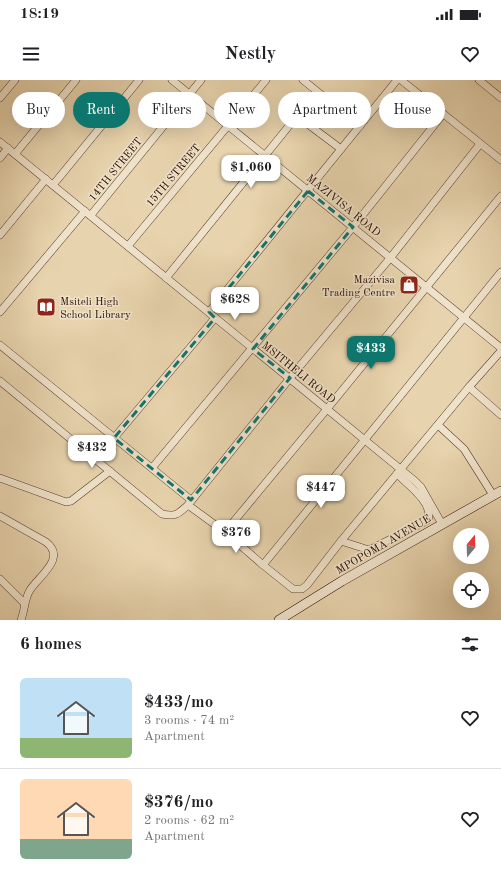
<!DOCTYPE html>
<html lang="en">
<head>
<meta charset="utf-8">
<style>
  :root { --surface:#fff; --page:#f2f2f2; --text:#202124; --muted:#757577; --line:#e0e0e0; --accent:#0f766e }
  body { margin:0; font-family:"Old Standard TT",serif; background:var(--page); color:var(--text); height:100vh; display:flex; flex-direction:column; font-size:15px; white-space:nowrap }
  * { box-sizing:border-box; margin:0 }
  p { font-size:13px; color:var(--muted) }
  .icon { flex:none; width:22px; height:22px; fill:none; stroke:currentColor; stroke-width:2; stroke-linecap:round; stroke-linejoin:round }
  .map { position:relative; height:540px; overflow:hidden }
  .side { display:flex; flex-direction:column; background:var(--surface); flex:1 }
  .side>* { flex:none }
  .top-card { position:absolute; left:12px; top:12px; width:477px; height:36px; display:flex; gap:8px }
  .needle { width:26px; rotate:19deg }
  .buttons { position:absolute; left:453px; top:448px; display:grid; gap:8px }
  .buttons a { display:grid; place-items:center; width:36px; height:36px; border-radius:50%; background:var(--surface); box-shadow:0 4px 16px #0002; font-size:20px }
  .price { position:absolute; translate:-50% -34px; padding:0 9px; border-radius:8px; background:#fff; color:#222; font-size:13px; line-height:26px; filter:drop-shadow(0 1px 2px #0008) }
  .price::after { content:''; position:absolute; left:50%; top:24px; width:12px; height:9px; margin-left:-6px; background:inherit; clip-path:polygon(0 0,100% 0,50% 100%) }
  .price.current { background:var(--accent); color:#fff }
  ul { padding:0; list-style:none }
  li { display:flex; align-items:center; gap:12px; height:100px; padding:0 20px }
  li+li { border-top:1px solid var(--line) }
  li span { display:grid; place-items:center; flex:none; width:112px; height:80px; border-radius:6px; color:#555 }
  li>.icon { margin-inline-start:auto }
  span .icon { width:48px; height:48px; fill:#fffc; stroke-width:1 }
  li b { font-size:17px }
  h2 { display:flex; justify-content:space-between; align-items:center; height:48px; padding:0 20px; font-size:17px }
  .chip { padding:0 14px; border-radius:18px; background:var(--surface); box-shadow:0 4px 16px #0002; font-size:14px; line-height:36px }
  .chip.current { background:var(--accent); color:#fff }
  .status { display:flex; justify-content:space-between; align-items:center; height:28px; padding:0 20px; background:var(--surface); direction:ltr }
  .status svg { height:11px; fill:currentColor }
  header { display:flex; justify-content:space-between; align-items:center; height:52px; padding:0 20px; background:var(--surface); font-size:18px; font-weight:700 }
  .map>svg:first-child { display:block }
</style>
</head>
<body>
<div class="status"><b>18:19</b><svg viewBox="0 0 49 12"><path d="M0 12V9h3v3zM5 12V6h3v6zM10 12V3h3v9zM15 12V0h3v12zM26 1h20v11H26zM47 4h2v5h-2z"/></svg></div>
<header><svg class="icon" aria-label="menu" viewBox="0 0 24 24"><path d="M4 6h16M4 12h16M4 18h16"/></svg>Nestly<svg class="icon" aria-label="heart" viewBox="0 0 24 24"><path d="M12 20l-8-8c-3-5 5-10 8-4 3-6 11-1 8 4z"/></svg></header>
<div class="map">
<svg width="501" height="540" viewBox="0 0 501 540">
  <rect width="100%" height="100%" fill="#e7d3ad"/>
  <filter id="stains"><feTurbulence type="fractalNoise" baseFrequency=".005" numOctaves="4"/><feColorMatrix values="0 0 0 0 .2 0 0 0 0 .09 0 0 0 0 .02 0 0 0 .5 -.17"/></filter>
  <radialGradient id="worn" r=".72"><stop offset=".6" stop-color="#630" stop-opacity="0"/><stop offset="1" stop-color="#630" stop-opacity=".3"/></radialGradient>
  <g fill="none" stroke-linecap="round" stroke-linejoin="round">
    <defs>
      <g id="street">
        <polyline points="172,0 501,268"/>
        <polyline points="303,0 360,46"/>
        <polyline points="401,0 501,80"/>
        <polyline points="479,0 501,18"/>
        <polyline points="0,18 15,0"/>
        <polyline points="0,62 415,401 421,407 442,444"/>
        <polyline points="15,74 76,0"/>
        <polyline points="0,78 8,68"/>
        <polyline points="53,105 139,0"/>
        <polyline points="91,135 201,0"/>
        <polyline points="0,155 46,99"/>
        <polyline points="128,166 266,0"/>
        <polyline points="166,198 297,36 341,69"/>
        <polyline points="0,232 85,131"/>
        <polyline points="209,232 397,0"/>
        <polyline points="0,265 191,420"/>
        <path d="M0 301 162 434C176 437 178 434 188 425L290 298 391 177 480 64"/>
        <polyline points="469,307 501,335"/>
        <polyline points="438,345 464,369 493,415"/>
        <polyline points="114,358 215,238"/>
        <polyline points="152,388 353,147 443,34"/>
        <polyline points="0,398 66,422 71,421 110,391"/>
        <polyline points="188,425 225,452 263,485 293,509 302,509 307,505 341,461 469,307 501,271"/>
        <path d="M0 436 46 462C67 478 39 496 30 510 24 520 25 530 21 540"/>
        <polyline points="225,452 327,329 501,116"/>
        <path d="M341 461 369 470 428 440C434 423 407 404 397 394"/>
        <polyline points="263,485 501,192"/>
        <polyline points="0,499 24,523"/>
      </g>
      <polyline id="secondary" points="279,540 342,501 501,411"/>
    </defs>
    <use href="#street" stroke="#593e2b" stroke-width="8"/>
    <use href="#secondary" stroke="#2a0d00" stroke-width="10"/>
    <use href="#street" stroke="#efe2ca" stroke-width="7"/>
    <use href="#secondary" stroke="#efe2ca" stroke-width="9"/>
  </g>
  <path fill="none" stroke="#0f766e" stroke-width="3" stroke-dasharray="8 5" stroke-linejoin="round" d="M308 111 353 147 253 269 290 298 191 420 114 358 215 238 209 232Z"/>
  <defs>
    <symbol id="shop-square" viewBox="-11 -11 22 22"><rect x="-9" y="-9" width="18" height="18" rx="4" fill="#8f2418" stroke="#efe2ca"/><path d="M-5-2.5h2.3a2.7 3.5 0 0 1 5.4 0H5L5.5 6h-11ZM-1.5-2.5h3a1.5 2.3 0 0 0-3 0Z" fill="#fff"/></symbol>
    <symbol id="library-square" viewBox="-11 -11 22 22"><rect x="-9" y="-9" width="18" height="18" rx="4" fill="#8f2418" stroke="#efe2ca"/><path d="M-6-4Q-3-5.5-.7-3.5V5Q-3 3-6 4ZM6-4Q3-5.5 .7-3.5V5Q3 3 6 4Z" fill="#fff"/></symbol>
  </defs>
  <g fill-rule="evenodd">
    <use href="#shop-square" x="398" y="194" width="22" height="22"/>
    <use href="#library-square" x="35" y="216" width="22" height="22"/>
  </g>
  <g text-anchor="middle" stroke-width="3" stroke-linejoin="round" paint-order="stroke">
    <g font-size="11" fill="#2a0d00" stroke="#efe2ca">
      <text transform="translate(115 89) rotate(-51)" y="4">14TH STREET</text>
      <text transform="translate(173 95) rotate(-50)" y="4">15TH STREET</text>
      <text transform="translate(344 125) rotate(39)" y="4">MAZIVISA ROAD</text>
      <text transform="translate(299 292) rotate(39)" y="4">MSITHELI ROAD</text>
      <text transform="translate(383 464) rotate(-30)" y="4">MPOPOMA AVENUE</text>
    </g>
    <g font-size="11" fill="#2a0d00" stroke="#efe2ca" text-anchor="end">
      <text x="395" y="203">Mazivisa<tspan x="395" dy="13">Trading Centre</tspan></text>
      <text x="60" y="225" text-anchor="start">Msiteli High<tspan x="60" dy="13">School Library</tspan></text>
    </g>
  </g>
  <rect width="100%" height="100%" filter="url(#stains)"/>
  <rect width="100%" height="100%" fill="url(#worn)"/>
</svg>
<div class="buttons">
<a><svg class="needle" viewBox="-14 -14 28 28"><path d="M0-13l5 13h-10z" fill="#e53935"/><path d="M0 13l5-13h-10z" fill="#757577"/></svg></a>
<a><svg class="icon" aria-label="locate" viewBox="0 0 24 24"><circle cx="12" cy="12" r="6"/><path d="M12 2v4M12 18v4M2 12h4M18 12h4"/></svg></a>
</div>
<b class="price" style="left:251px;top:109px">$1,060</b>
<b class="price" style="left:235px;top:241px">$628</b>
<b class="price current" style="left:371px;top:290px">$433</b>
<b class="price" style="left:92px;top:389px">$432</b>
<b class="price" style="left:321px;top:429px">$447</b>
<b class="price" style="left:236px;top:474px">$376</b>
<div class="top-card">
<a class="chip">Buy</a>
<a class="chip current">Rent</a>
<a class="chip">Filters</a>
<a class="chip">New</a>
<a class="chip">Apartment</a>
<a class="chip">House</a>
</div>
</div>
<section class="side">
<h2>6 homes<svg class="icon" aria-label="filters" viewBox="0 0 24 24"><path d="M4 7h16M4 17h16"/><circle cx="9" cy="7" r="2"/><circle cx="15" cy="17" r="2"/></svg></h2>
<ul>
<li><span style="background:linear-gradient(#bfe0f5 75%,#8fb573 0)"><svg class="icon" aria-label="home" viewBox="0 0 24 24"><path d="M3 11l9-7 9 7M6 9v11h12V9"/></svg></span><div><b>$433/mo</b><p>3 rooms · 74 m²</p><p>Apartment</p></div><svg class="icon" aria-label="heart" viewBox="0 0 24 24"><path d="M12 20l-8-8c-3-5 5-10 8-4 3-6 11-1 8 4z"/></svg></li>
<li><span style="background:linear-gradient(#ffd9b3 75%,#7fa58c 0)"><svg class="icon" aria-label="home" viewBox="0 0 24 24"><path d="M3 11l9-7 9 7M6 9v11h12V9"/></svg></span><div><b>$376/mo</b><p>2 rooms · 62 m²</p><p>Apartment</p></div><svg class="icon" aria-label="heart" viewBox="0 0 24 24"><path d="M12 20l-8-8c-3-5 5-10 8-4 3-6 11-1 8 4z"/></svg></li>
</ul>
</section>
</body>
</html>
